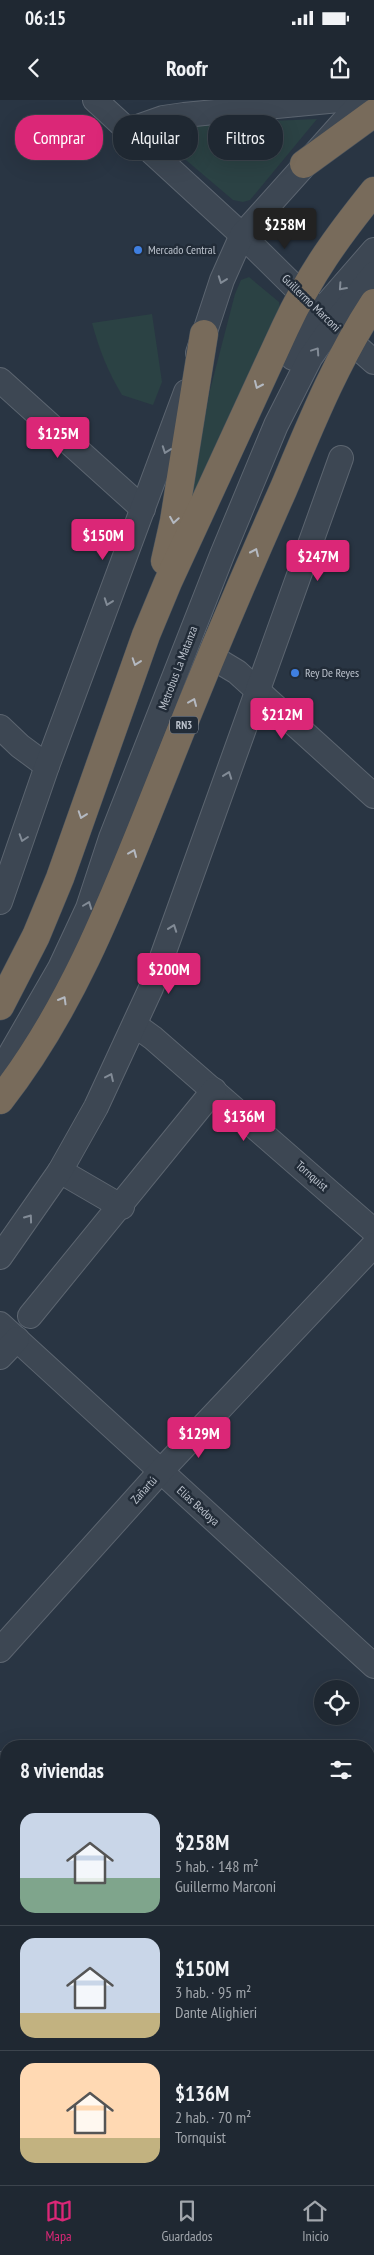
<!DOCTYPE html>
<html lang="es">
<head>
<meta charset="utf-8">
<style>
  :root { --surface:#1f2832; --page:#2c343e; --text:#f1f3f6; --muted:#a1a6ac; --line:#3c444d; --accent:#db2777 }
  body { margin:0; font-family:"PT Sans Narrow",sans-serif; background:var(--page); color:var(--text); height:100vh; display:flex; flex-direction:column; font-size:19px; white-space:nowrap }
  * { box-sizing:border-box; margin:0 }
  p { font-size:16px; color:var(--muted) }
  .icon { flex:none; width:28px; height:28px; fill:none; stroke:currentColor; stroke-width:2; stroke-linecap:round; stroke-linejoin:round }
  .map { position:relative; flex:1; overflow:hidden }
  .drawer { position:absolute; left:0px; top:1640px; width:375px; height:445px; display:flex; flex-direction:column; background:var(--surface); border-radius:20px 20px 0 0; box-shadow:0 5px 20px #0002,0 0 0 1px var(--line) }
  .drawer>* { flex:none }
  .hud { position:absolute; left:15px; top:15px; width:345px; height:45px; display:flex; gap:10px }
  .fabs { position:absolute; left:314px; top:1580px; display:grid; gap:10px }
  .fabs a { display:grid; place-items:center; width:45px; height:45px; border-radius:50%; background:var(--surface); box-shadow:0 5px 20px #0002,0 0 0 1px var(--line); font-size:25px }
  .price { position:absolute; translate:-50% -42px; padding:0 11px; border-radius:5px; background:var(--accent); color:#fff; font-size:16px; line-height:32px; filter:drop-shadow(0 1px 2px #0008) }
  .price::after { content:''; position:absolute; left:50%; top:30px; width:15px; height:11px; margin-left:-8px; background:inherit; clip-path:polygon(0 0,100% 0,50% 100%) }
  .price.on { background:#222; color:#fff }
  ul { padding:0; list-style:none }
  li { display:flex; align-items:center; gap:15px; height:125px; padding:0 20px }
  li+li { border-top:1px solid var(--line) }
  li span { display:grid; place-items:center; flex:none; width:140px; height:100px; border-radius:15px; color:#555 }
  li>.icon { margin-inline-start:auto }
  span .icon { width:60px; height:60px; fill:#fffc; stroke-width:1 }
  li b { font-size:21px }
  h2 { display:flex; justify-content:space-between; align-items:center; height:60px; padding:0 20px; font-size:21px }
  .chip { padding:0 18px; border-radius:20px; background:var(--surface); box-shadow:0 5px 20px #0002,0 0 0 1px var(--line); font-size:18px; line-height:45px }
  .chip.on { background:var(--accent); color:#fff }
  .status { display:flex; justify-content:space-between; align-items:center; height:35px; padding:0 25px; background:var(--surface); direction:ltr }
  .status svg { height:14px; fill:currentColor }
  header { display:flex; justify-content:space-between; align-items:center; height:65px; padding:0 20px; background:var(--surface); font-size:22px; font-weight:700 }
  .tabs { display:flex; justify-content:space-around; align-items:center; height:70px; border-top:1px solid var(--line); background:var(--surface); font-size:14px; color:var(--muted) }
  .tabs a { display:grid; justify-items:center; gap:2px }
  .tabs .on { color:var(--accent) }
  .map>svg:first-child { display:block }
</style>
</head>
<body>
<div class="status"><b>06:15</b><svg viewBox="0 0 49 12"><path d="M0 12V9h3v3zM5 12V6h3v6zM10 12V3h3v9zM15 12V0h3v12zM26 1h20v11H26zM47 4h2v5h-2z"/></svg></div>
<header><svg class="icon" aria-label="back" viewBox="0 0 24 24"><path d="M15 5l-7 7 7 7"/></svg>Roofr<svg class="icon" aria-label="share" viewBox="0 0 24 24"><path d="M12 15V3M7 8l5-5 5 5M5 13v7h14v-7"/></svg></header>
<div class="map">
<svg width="374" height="2085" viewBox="0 0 374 2085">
  <rect width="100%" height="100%" fill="#293543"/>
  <g fill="#2b4244">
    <polygon points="317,19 250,100 243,102 233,100 173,49 173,43 188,28 203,24"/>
    <polygon points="249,177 279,202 280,208 189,405 210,290 235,194 241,180"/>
    <path d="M152 214 162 282 153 305 122 295C108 272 99 249 92 223Z"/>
    <polygon points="37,2079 305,2079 300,2085 31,2085"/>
  </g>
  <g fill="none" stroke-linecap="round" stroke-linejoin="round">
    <defs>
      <g id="minor">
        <polyline points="95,0 242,135 314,206"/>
        <polyline points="129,30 163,18 184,15 339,0"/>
        <polyline points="338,230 374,262"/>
        <polyline points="198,253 222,180 242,135 363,0"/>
        <polyline points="293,258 320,212 374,150"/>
        <polyline points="0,280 143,409"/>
        <polyline points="212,557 237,572 374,696"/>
        <polyline points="0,627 20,646 47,666"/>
        <polyline points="0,802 47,666 186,292"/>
        <polyline points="135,925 153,938 374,1131"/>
        <polyline points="0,972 60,868 88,808 111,738 222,455 276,325 310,258 333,225 374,174"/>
        <polyline points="60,1071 122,1107"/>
        <polyline points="0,1157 60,1071 96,1007 151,888 341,358"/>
        <polyline points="30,1216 214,990"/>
        <polyline points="0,1224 374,1566"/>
        <polyline points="0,1257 17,1239"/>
        <polyline points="0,1550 160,1372 374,1145"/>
        <polyline points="0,1664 6,1670"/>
        <polyline points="369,1683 374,1677"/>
        <polyline points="369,2000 374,2004"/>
        <polyline points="1,2085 6,2079"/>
      </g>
      <g id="highway">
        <polyline points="304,64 374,13"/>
        <polyline points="165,461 174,421 204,234"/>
        <path d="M0 906 36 836 60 778 146 535 168 482 285 228C310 174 337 137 374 91"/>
        <path d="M0 1000C77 902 120 782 166 668 203 574 242 482 283 390 310 326 336 261 374 203"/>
      </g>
    </defs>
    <use href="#minor" stroke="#5c6570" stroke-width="26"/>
    <use href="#highway" stroke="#48525d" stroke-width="29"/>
    <use href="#minor" stroke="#3d4753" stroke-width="24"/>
    <use href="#highway" stroke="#786b5b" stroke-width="28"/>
  </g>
  <defs><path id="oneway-chevron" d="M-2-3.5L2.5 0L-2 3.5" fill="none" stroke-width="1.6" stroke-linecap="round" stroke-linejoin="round" transform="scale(1.25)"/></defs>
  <g stroke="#828b96">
    <use href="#oneway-chevron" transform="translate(222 180) rotate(110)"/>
    <use href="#oneway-chevron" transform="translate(342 187) rotate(132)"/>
    <use href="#oneway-chevron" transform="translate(316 251) rotate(-56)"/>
    <use href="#oneway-chevron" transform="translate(166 350) rotate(110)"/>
    <use href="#oneway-chevron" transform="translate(108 502) rotate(110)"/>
    <use href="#oneway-chevron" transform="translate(228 675) rotate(-70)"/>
    <use href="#oneway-chevron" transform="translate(23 738) rotate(108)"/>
    <use href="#oneway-chevron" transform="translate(88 805) rotate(-69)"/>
    <use href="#oneway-chevron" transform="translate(173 828) rotate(-70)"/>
    <use href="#oneway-chevron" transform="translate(110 977) rotate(-65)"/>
    <use href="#oneway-chevron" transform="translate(29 1118) rotate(-54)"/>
  </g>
  <g stroke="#b4b9c1">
    <use href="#oneway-chevron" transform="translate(258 285) rotate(114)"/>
    <use href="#oneway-chevron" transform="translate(174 420) rotate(99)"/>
    <use href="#oneway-chevron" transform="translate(255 452) rotate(-66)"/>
    <use href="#oneway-chevron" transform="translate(136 562) rotate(109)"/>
    <use href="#oneway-chevron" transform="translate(193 602) rotate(-67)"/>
    <use href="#oneway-chevron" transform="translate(82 715) rotate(109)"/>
    <use href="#oneway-chevron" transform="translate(133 753) rotate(-67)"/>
    <use href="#oneway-chevron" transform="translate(63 900) rotate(-60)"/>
  </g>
  <g fill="#3f7fe0" stroke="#222c38" stroke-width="2">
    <circle cx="138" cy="150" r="5"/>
    <circle cx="295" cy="573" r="5"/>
  </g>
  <g text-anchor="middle" stroke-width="5" stroke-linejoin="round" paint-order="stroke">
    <rect fill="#222c38" stroke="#8d95a0" stroke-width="1" x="170" y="616.5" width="28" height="17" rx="4"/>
    <g font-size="11" font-weight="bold" fill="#bbc2cc">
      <text x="184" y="629">RN3</text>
    </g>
    <g font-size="12" fill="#bbc2cc" stroke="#222c38" text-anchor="start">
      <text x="148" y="154">Mercado Central</text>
      <text x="305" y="577">Rey De Reyes</text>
    </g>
    <g font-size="12" fill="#bbc2cc" stroke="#222c38">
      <text transform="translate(311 203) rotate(44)" y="4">Guillermo Marconi</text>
      <text transform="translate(178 568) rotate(-69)" y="4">Metrobus La Matanza</text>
      <text transform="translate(312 1076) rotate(41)" y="4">Tornquist</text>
      <text transform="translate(144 1390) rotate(-48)" y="4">Zañartú</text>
      <text transform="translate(198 1406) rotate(42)" y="4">Elías Bedoya</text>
    </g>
  </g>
</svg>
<div class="fabs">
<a><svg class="icon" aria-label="locate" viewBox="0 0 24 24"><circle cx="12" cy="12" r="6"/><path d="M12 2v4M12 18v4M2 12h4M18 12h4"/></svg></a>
</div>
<b class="price on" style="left:285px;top:150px">$258M</b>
<b class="price" style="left:58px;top:359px">$125M</b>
<b class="price" style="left:103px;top:461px">$150M</b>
<b class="price" style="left:318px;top:482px">$247M</b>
<b class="price" style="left:282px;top:640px">$212M</b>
<b class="price" style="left:169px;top:895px">$200M</b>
<b class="price" style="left:244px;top:1042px">$136M</b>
<b class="price" style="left:199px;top:1359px">$129M</b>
<div class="hud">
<a class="chip on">Comprar</a>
<a class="chip">Alquilar</a>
<a class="chip">Filtros</a>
</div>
<section class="drawer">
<h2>8 viviendas<svg class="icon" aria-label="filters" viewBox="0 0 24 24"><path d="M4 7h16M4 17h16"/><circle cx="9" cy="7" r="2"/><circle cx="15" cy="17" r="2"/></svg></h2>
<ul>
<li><span style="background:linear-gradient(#c9d6e8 65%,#7fa58c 0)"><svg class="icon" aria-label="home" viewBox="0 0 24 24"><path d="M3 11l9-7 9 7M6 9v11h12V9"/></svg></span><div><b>$258M</b><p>5 hab. · 148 m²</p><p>Guillermo Marconi</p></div></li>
<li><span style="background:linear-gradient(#c9d6e8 75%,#c2b280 0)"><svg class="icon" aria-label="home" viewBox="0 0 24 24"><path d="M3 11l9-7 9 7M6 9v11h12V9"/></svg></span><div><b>$150M</b><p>3 hab. · 95 m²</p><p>Dante Alighieri</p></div></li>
<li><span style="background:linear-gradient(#ffd9b3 75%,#c2b280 0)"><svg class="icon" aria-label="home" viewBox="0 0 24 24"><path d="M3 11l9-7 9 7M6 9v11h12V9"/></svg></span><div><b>$136M</b><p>2 hab. · 70 m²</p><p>Tornquist</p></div></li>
</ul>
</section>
</div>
<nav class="tabs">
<a class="on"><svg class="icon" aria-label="map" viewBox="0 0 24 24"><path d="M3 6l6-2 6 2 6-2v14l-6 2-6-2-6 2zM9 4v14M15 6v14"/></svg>Mapa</a>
<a><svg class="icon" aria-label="saved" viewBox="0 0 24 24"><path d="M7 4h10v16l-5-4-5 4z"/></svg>Guardados</a>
<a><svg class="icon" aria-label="home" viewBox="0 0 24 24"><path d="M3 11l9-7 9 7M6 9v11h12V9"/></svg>Inicio</a>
</nav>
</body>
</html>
